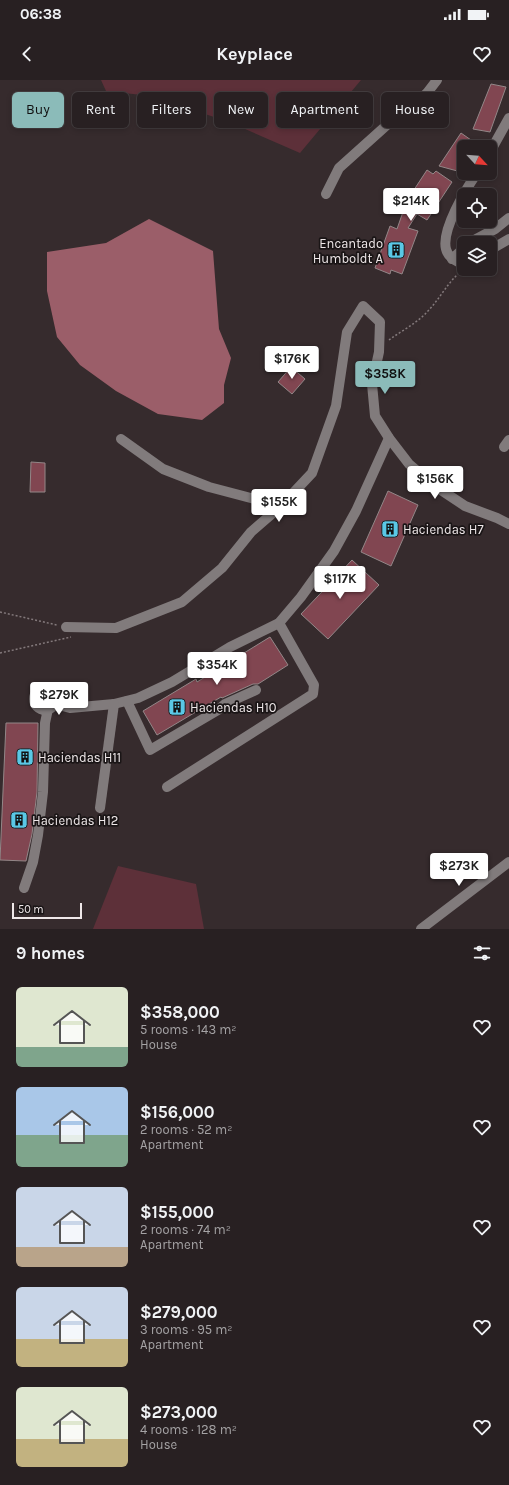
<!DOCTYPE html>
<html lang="en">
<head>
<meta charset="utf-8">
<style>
  :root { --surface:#282022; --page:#30282a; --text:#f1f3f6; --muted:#a5a3a5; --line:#443e40; --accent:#8bbbb9 }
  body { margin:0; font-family:Karla,sans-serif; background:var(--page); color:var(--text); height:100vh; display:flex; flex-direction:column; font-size:15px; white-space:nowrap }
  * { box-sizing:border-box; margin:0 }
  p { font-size:13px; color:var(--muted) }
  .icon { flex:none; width:22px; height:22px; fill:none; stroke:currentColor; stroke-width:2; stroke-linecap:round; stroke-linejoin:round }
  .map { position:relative; height:849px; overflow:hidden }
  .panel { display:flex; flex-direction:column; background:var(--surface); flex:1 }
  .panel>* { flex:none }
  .banner { position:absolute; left:12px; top:12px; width:485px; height:36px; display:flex; gap:8px }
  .needle { width:26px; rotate:116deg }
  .buttons { position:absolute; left:457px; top:60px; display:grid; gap:8px }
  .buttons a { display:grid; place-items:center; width:40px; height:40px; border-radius:6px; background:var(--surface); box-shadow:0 2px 6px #0003,0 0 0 1px var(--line); font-size:20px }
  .scale { position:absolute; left:12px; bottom:10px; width:70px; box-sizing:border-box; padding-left:4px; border:2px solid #efe8e9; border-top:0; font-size:11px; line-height:14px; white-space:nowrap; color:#efe8e9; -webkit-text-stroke:3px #1a1516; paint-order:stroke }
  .price { position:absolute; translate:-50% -34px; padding:0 9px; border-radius:4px; background:#fff; color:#222; font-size:13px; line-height:26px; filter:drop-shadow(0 1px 2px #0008) }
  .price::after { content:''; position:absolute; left:50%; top:24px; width:12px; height:9px; margin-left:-6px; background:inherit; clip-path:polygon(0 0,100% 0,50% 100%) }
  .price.current { background:var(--accent); color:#111 }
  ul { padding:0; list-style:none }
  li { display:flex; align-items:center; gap:12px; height:100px; padding:0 16px }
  li span { display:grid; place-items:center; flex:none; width:112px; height:80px; border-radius:6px; color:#555 }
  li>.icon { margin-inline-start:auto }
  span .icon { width:48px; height:48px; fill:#fffc; stroke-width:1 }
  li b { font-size:17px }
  h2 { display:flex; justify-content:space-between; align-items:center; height:48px; padding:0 16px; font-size:17px }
  .chip { padding:0 14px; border-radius:6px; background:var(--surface); box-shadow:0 2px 6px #0003,0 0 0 1px var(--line); font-size:14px; line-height:36px }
  .chip.current { background:var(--accent); color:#111 }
  .status { display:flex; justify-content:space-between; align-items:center; height:28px; padding:0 20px; background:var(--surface); direction:ltr }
  .status svg { height:11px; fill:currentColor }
  header { display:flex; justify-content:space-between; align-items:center; height:52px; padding:0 16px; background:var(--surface); font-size:18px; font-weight:700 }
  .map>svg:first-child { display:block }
</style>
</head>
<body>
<div class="status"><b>06:38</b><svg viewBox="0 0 49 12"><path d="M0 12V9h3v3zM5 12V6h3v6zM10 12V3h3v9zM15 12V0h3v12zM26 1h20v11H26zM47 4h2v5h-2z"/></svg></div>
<header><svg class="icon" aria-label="back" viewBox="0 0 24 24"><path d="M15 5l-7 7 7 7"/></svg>Keyplace<svg class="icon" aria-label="heart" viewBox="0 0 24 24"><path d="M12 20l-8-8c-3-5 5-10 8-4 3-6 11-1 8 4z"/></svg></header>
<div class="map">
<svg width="509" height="849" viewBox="0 0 509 849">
  <rect width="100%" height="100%" fill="#362b2d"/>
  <g fill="#5d3039">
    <polygon points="101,0 361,0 300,73 229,42 151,16 106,11"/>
    <polygon points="118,786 196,804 204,849 93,849"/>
  </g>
  <polygon fill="#9b5e69" points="149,139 213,171 219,249 231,278 224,305 224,323 202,340 158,334 116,311 80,285 57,257 47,211 47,172 106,163"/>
  <g fill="#814651" stroke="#938788">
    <polygon points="491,4 506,7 490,52 473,49"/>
    <polygon points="461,53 481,67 464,67 464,88 461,92 439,86"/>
    <polygon points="427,90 433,94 436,91 452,102 427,140 417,134 408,148 418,151 402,194 391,190 390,194 375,188 390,146 397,149 404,129 402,128"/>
    <polygon points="291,287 305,299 292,314 278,302"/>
    <polygon points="31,382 45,383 45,412 30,412"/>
    <polygon points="388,411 418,425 391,486 361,472"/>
    <polygon points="352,480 379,505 328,559 301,534"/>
    <polygon points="270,557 288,585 258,604 253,604 222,618 221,617 157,655 143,631 196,599 197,602"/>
    <polygon points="6,643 38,643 37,712 32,754 26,781 0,780"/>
  </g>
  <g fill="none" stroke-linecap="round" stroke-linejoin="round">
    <g stroke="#847a7c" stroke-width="1.5" stroke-dasharray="2 2" stroke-linecap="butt">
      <path d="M389 260C401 251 416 244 427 232 439 220 446 205 459 193"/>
      <polyline points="0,532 57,545"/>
      <polyline points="0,573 71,557"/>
    </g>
    <g stroke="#817b7c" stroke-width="10">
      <polyline points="490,72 509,38"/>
      <polyline points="326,114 339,88 388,44 414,25 427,13 437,0"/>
      <polyline points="469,163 495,149 509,138"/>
      <polyline points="490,170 509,159"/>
      <polyline points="452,179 464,168"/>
      <path d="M464 185C457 181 448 178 446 169 441 150 466 109 477 93"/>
      <polyline points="121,359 163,389 209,407 281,426"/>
      <polyline points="504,367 509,360"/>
      <polyline points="66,547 116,548 182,522 222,488 251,452 281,426 312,393 336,326 347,252 363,226 380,242 379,272 372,304 375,336 389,358 409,384 435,406 465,426 497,438 509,444"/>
      <circle cx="45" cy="619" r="11"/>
      <polyline points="127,621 150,670 218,630 225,624 256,610"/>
      <polyline points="55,624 70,628 114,624 138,618 172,602 230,567 279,543 301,517 334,471 356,431 389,358"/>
      <polyline points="167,707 313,614 314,605 279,543"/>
      <polyline points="100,728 114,624"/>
      <polyline points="24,808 33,782 38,755 43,712 45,643 48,629"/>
      <polyline points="421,849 509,782"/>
    </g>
  </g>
  <defs>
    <symbol id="building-square" viewBox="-11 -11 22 22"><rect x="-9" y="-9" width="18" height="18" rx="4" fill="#5ac8e6" stroke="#1a1516"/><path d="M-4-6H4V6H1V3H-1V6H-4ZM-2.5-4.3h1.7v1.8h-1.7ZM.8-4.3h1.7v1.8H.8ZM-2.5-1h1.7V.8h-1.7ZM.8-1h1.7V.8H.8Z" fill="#111"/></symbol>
  </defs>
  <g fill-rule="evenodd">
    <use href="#building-square" x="386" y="160" width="20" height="20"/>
    <use href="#building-square" x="380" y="439" width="20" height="20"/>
    <use href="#building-square" x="167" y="617" width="20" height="20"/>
    <use href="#building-square" x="15" y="667" width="20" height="20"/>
    <use href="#building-square" x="9" y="730" width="20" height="20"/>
  </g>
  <g text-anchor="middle" stroke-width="3.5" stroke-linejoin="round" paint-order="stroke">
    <g font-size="13" fill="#efe8e9" stroke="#1a1516" text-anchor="start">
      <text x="383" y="168" text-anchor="end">Encantado<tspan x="383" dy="15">Humboldt A</tspan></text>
      <text x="403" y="454">Haciendas H7</text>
      <text x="190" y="632">Haciendas H10</text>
      <text x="38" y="682">Haciendas H11</text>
      <text x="32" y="745">Haciendas H12</text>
    </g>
  </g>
</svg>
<div class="buttons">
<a><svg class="needle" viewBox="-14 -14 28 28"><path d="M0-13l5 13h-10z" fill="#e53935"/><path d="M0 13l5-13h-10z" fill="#a5a3a5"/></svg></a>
<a><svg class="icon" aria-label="locate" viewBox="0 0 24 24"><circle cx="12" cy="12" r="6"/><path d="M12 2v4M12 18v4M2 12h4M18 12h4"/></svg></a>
<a><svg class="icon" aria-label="layers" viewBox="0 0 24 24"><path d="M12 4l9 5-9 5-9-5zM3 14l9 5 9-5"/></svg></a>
</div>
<div class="scale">50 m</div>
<b class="price" style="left:411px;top:142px">$214K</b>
<b class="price" style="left:292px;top:300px">$176K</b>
<b class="price current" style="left:385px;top:315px">$358K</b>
<b class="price" style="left:435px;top:420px">$156K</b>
<b class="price" style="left:279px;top:443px">$155K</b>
<b class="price" style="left:340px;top:520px">$117K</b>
<b class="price" style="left:217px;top:606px">$354K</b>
<b class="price" style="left:59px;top:636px">$279K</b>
<b class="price" style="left:459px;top:807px">$273K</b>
<div class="banner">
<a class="chip current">Buy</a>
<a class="chip">Rent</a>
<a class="chip">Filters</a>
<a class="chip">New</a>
<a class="chip">Apartment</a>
<a class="chip">House</a>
</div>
</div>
<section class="panel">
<h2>9 homes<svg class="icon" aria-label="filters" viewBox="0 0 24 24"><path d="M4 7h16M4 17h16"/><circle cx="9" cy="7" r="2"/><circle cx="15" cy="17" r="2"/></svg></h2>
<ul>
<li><span style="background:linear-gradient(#dfe7d0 75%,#7fa58c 0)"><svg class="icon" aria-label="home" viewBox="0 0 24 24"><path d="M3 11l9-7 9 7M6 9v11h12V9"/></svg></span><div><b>$358,000</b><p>5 rooms · 143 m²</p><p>House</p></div><svg class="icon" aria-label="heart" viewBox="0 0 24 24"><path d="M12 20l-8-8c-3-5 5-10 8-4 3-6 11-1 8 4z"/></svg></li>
<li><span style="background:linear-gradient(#a9c7e8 60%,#7fa58c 0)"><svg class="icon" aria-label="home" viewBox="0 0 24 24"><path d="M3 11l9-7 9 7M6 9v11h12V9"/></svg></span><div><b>$156,000</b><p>2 rooms · 52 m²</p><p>Apartment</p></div><svg class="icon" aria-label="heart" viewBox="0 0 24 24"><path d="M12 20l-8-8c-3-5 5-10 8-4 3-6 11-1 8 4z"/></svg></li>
<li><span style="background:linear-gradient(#c9d6e8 75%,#b9a48a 0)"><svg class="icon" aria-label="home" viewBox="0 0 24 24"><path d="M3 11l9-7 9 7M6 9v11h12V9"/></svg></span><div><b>$155,000</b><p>2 rooms · 74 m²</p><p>Apartment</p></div><svg class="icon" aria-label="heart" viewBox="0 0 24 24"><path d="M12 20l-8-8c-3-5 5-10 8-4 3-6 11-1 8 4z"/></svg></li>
<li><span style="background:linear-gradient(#c9d6e8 65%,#c2b280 0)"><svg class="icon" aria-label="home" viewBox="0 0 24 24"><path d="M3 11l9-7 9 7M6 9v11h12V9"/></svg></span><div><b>$279,000</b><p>3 rooms · 95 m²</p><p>Apartment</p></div><svg class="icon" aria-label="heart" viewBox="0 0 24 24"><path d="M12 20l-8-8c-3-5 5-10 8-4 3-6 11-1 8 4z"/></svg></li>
<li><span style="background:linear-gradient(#dfe7d0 65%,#c2b280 0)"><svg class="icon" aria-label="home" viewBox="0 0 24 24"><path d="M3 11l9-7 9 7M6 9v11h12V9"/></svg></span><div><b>$273,000</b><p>4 rooms · 128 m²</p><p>House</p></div><svg class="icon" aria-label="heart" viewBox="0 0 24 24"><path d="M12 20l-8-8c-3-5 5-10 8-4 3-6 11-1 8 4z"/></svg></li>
</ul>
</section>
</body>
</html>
